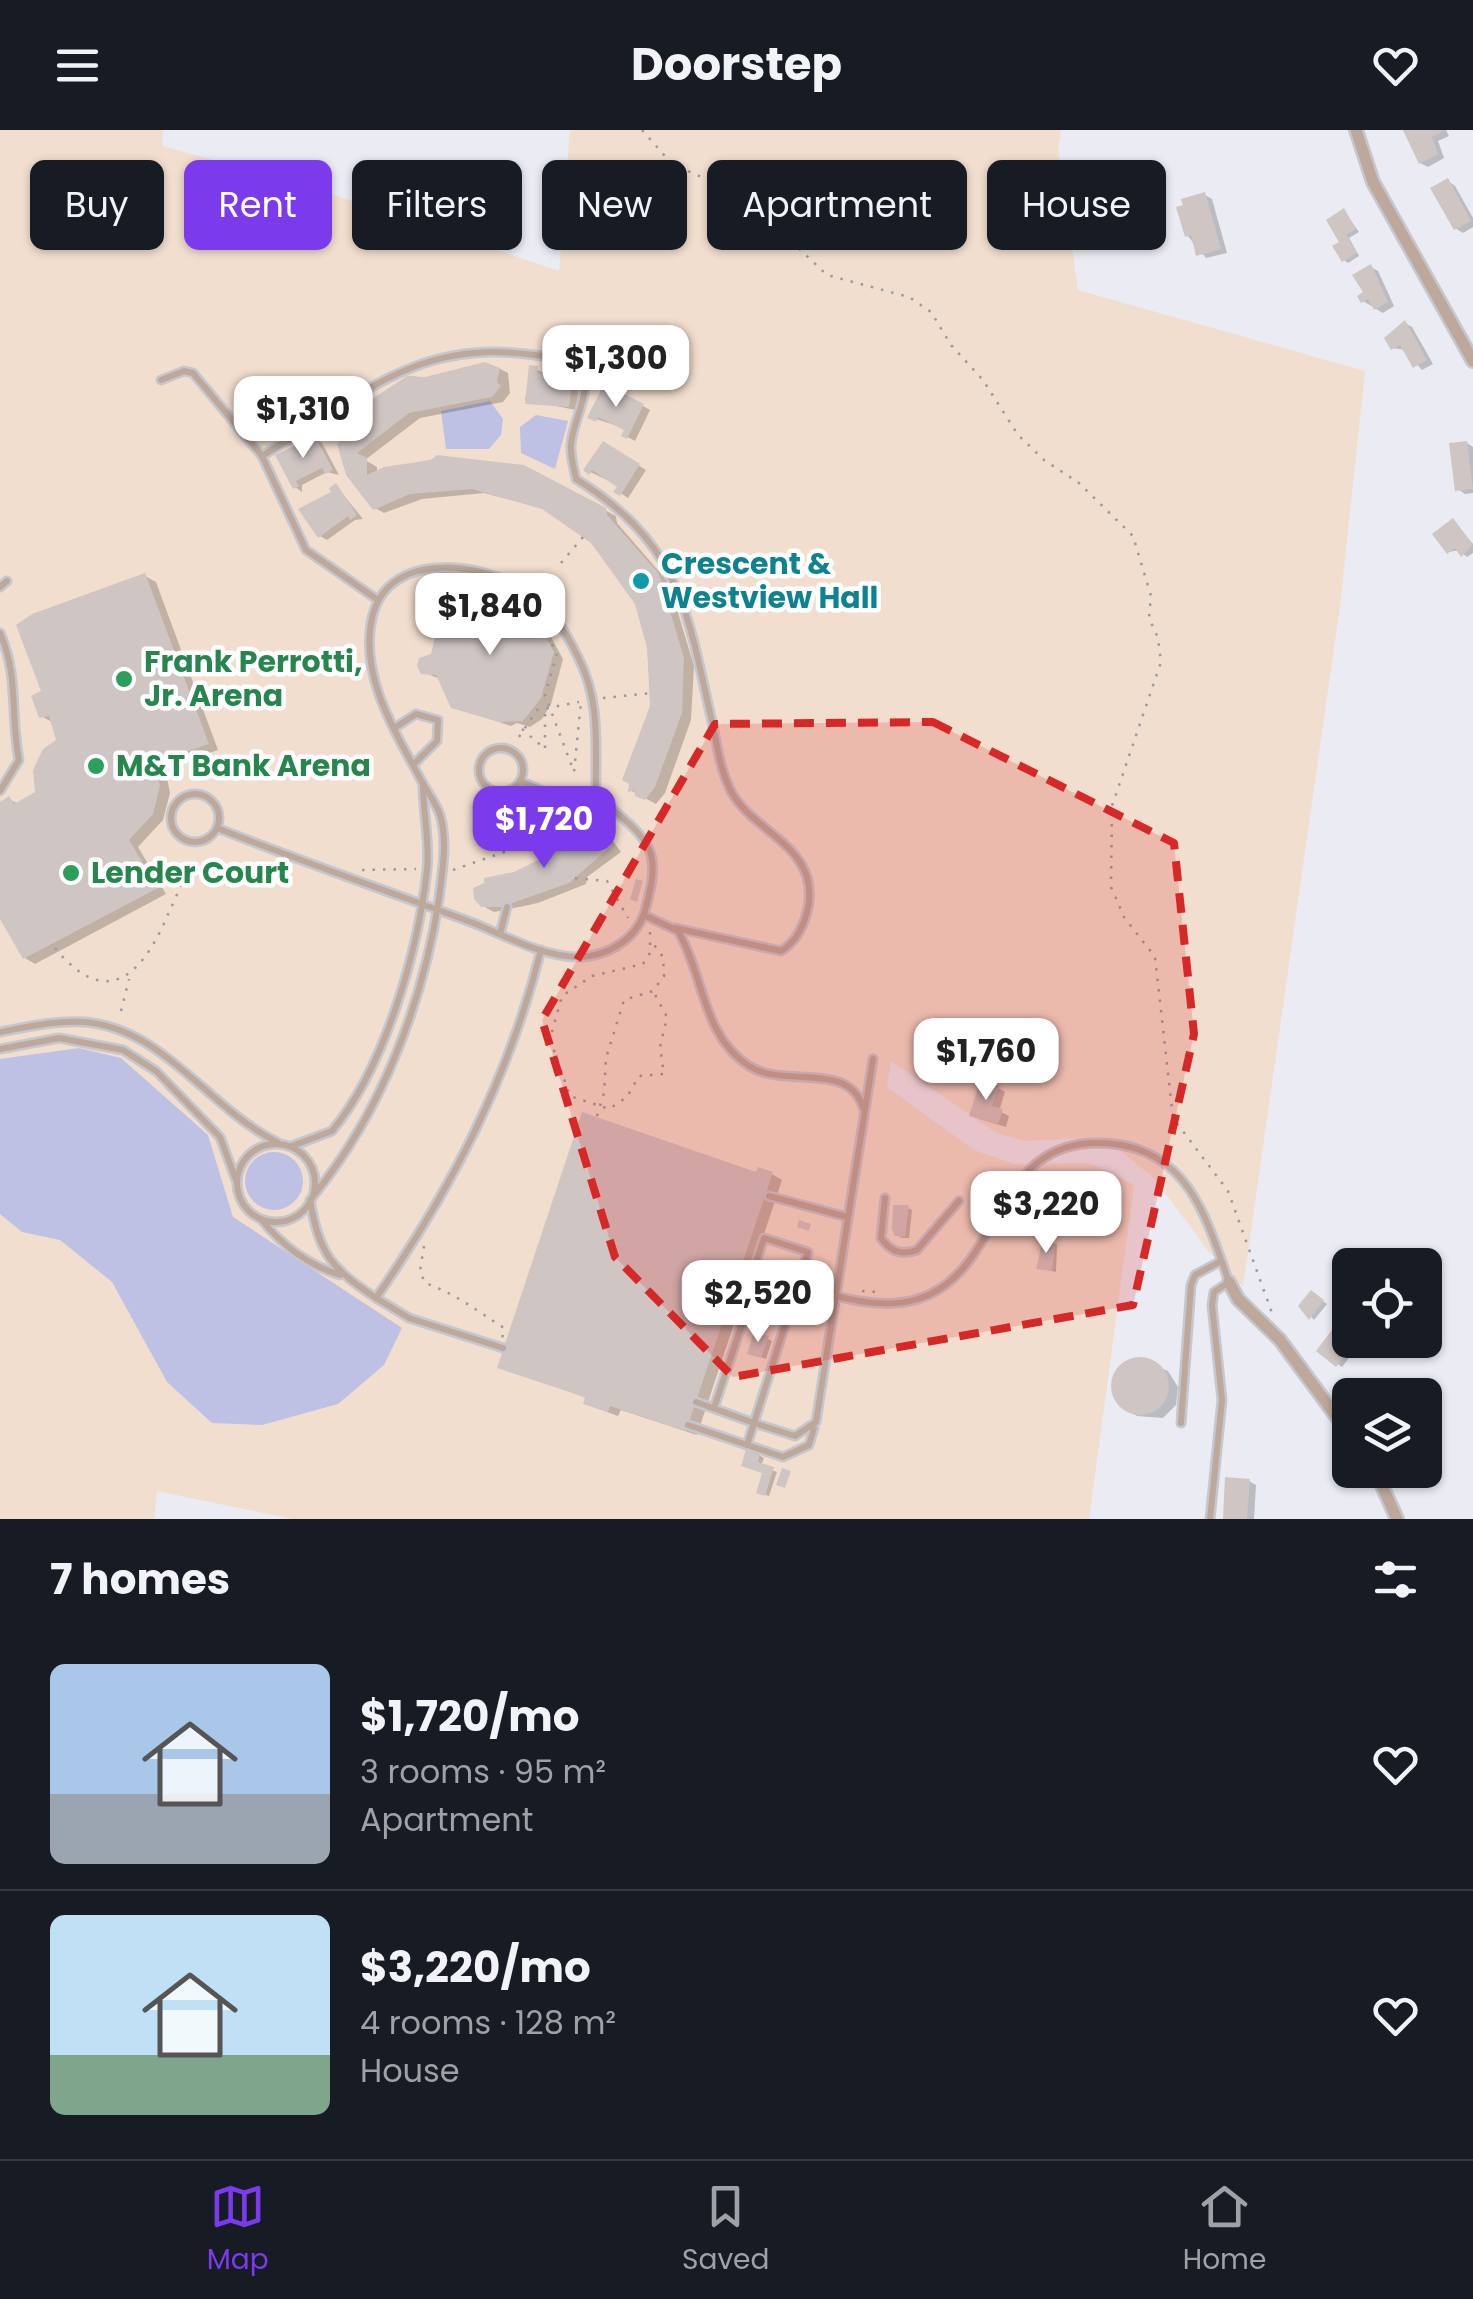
<!DOCTYPE html>
<html lang="en">
<head>
<meta charset="utf-8">
<style>
  :root { --surface:#171b24; --page:#242831; --text:#f1f3f6; --muted:#9ea1a6; --line:#363941; --accent:#7c3aed }
  body { margin:0; font-family:Poppins,sans-serif; background:var(--page); color:var(--text); height:100vh; display:flex; flex-direction:column; font-size:38px; white-space:nowrap }
  * { box-sizing:border-box; margin:0 }
  p { font-size:32px; color:var(--muted) }
  .icon { flex:none; width:55px; height:55px; fill:none; stroke:currentColor; stroke-width:2; stroke-linecap:round; stroke-linejoin:round }
  .map { position:relative; height:1389px; overflow:hidden }
  .sheet { display:flex; flex-direction:column; background:var(--surface); flex:1 }
  .sheet>* { flex:none }
  .guide { position:absolute; left:30px; top:30px; width:1415px; height:90px; display:flex; gap:20px }
  .tools { position:absolute; left:1332px; top:1118px; display:grid; gap:20px }
  .tools a { display:grid; place-items:center; width:110px; height:110px; border-radius:15px; background:var(--surface); box-shadow:0 2px 8px #0004; font-size:50px }
  .price { position:absolute; translate:-50% -85px; padding:0 22px; border-radius:20px; background:#fff; color:#222; font-size:32px; line-height:65px; filter:drop-shadow(0 2px 5px #0008) }
  .price::after { content:''; position:absolute; left:50%; top:60px; width:30px; height:22px; margin-left:-15px; background:inherit; clip-path:polygon(0 0,100% 0,50% 100%) }
  .price.on { background:var(--accent); color:#fff }
  ul { padding:0; list-style:none }
  li { display:flex; align-items:center; gap:30px; height:250px; padding:0 50px }
  li+li { border-top:2px solid var(--line) }
  li span { display:grid; place-items:center; flex:none; width:280px; height:200px; border-radius:15px; color:#555 }
  li>.icon { margin-inline-start:auto }
  span .icon { width:120px; height:120px; fill:#fffc; stroke-width:1 }
  li b { font-size:42px }
  h2 { display:flex; justify-content:space-between; align-items:center; height:120px; padding:0 50px; font-size:42px }
  .pill { padding:0 35px; border-radius:15px; background:var(--surface); box-shadow:0 2px 8px #0004; font-size:35px; line-height:90px }
  .pill.on { background:var(--accent); color:#fff }
  header { display:flex; justify-content:space-between; align-items:center; height:130px; padding:0 50px; background:var(--surface); font-size:45px; font-weight:700 }
  .menu { display:flex; justify-content:space-around; align-items:center; height:140px; border-top:2px solid var(--line); background:var(--surface); font-size:28px; color:var(--muted) }
  .menu a { display:grid; justify-items:center; gap:5px }
  .menu .on { color:var(--accent) }
  .map>svg:first-child { display:block }
</style>
</head>
<body>
<header><svg class="icon" aria-label="menu" viewBox="0 0 24 24"><path d="M4 6h16M4 12h16M4 18h16"/></svg>Doorstep<svg class="icon" aria-label="heart" viewBox="0 0 24 24"><path d="M12 20l-8-8c-3-5 5-10 8-4 3-6 11-1 8 4z"/></svg></header>
<div class="map">
<svg width="1473" height="1389" viewBox="0 0 1473 1389">
  <rect width="100%" height="100%" fill="#eaebf3"/>
  <polygon fill="#f2decf" points="0,0 163,0 162,16 298,53 559,141 570,0 1061,0 1058,18 1078,160 1365,241 1340,476 1243,1157 1209,1122 1154,1048 1119,1020 1083,1008 1026,1011 998,1004 891,931 887,957 974,1020 1014,1034 1089,1033 1134,1055 1089,1389 293,1389 157,1361 154,1389 0,1389"/>
  <g fill="#bec1e4">
    <polygon points="490,271 503,289 501,305 489,319 446,319 441,281"/>
    <polygon points="536,285 568,291 555,339 521,323 520,297"/>
    <polygon points="79,918 121,928 208,1005 233,1087 402,1198 384,1235 338,1274 262,1295 212,1293 167,1252 112,1152 60,1110 22,1102 0,1084 0,929"/>
    <circle cx="274" cy="1051" r="29"/>
  </g>
  <g fill="#0003">
    <polygon points="1405,0 1446,0 1449,6 1438,11 1444,28 1428,37 1420,33"/>
    <polygon points="1448,51 1455,56 1473,88 1473,97 1463,103 1455,98"/>
    <polygon points="1205,65 1212,69 1227,123 1206,128 1187,105"/>
    <polygon points="1344,81 1359,102 1349,108 1359,126 1348,133 1344,130"/>
    <polygon points="1371,137 1378,141 1394,176 1383,183 1363,171"/>
    <polygon points="1405,193 1412,197 1433,234 1422,240 1405,220 1393,218"/>
    <polygon points="497,237 508,243 510,263 503,272 420,288 365,330 377,337 377,345 437,328 524,337 616,386 617,393 669,453 694,536 691,590 665,663 656,674 630,660 653,568 650,517 637,473 587,404 541,378 484,363 422,369 384,383 373,377 346,338 353,301 346,291 414,246 425,250"/>
    <polygon points="531,237 544,243 544,247 567,250 572,244 580,248 576,280 525,270"/>
    <polygon points="643,276 650,280 635,311 624,305 627,299 590,287"/>
    <polygon points="315,309 322,313 339,345 327,342 302,355 302,362 295,357 278,326"/>
    <polygon points="1467,313 1473,317 1473,363 1465,364 1458,359"/>
    <polygon points="604,314 646,340 628,368 617,361 620,356 586,340"/>
    <polygon points="336,356 363,389 355,390 327,410 320,406"/>
    <polygon points="1453,391 1473,414 1473,423 1467,427 1459,420 1449,422"/>
    <polygon points="145,446 156,452 218,620 165,638 170,663 163,690 138,717 166,764 35,834 25,828 0,784 0,675 9,669 18,674 38,663 58,611 52,592 41,586 45,562"/>
    <polygon points="528,479 539,485 563,529 551,574 542,589 530,597 517,593 511,596 453,576 440,549 423,542 451,484"/>
    <polygon points="584,700 610,707 621,722 587,747 586,754 538,773 494,782 483,776 514,745 559,722"/>
    <polygon points="998,958 1005,962 999,981 1009,986 1006,997 979,989"/>
    <polygon points="772,1044 782,1050 697,1305 621,1280 618,1286 596,1278 586,1273 587,1268 500,1237 757,1045"/>
    <polygon points="908,1078 912,1080 909,1108 902,1108 897,1105"/>
    <polygon points="1053,1113 1057,1115 1056,1142 1038,1138 1041,1116"/>
    <polygon points="1311,1163 1327,1174 1314,1190 1301,1176"/>
    <polygon points="1337,1206 1355,1220 1342,1237 1319,1221"/>
    <polygon points="768,1209 772,1211 766,1229 754,1225"/>
    <polygon points="1139,1229 1168,1241 1178,1257 1176,1275 1163,1288 1137,1286 1126,1279 1113,1257 1117,1241"/>
    <polygon points="759,1325 764,1328 761,1336 777,1342 769,1366 763,1364 765,1343 748,1338"/>
    <polygon points="1249,1351 1256,1355 1254,1389 1225,1389"/>
  </g>
  <g fill="#cfc5c3">
    <polygon points="1403,0 1445,0 1432,7 1438,24 1419,34"/>
    <polygon points="1448,48 1471,91 1454,100 1430,58"/>
    <polygon points="1205,62 1221,119 1196,126 1191,105 1185,107 1176,77 1183,75 1181,69"/>
    <polygon points="1344,78 1356,99 1346,105 1357,123 1342,132 1332,116 1339,112 1326,90"/>
    <polygon points="1371,134 1388,172 1374,180 1368,169 1361,173 1357,166 1363,162 1352,145"/>
    <polygon points="1405,190 1427,230 1413,238 1400,215 1391,220 1384,208"/>
    <polygon points="485,232 500,238 497,252 501,256 492,267 409,283 357,323 367,328 367,345 384,337 431,330 437,325 524,335 606,378 607,385 659,444 684,528 682,583 655,657 645,670 635,666 634,660 628,662 629,654 622,650 650,576 647,518 635,474 591,413 542,379 472,359 410,364 373,380 346,345 337,314 350,301 343,293 345,287 407,246 425,247"/>
    <polygon points="529,235 538,236 537,243 565,247 566,241 573,242 569,277 525,274"/>
    <polygon points="604,254 644,274 627,309 621,306 624,300 598,287 596,292 587,288"/>
    <polygon points="315,306 333,340 325,344 322,338 296,351 299,356 293,359 275,325"/>
    <polygon points="603,311 640,334 620,366 613,362 617,357 592,340 589,345 583,340"/>
    <polygon points="1467,311 1473,359 1455,361 1449,313"/>
    <polygon points="336,353 357,385 350,390 348,386 318,408 298,379 331,362 329,358"/>
    <polygon points="1453,388 1473,415 1461,427 1455,418 1447,424 1432,404"/>
    <polygon points="145,443 209,614 156,632 160,656 153,684 129,710 158,758 23,829 0,789 0,672 9,666 14,674 35,662 33,640 43,619 56,610 49,586 39,588 31,566 41,561 16,495 32,484"/>
    <polygon points="483,462 529,476 554,522 541,568 523,591 499,592 451,578 436,545 421,544 417,536 419,528 431,524 436,503 430,492 433,482 439,478 451,481"/>
    <polygon points="596,697 610,707 611,716 569,753 501,777 481,777 474,769 473,758 484,753 484,748 514,742 558,720 583,698 590,701"/>
    <polygon points="636,749 643,751 637,772 630,769"/>
    <polygon points="937,932 944,940 935,948 929,942"/>
    <polygon points="980,950 999,956 992,976 1003,979 998,994 969,986"/>
    <polygon points="582,982 756,1042 758,1037 773,1042 686,1301 610,1276 608,1282 583,1274 585,1267 497,1238"/>
    <polygon points="893,1075 909,1075 905,1107 895,1106 892,1099"/>
    <polygon points="799,1090 811,1094 809,1101 797,1097"/>
    <polygon points="1043,1109 1053,1110 1055,1116 1052,1141 1036,1139"/>
    <polygon points="1311,1160 1324,1170 1309,1190 1298,1176"/>
    <polygon points="1332,1200 1353,1216 1336,1237 1316,1221"/>
    <polygon points="754,1202 769,1206 761,1228 747,1224"/>
    <circle cx="1140" cy="1256" r="29"/>
    <polygon points="746,1319 760,1323 758,1332 774,1337 765,1366 756,1363 762,1343 741,1336"/>
    <polygon points="782,1338 791,1341 785,1358 776,1355"/>
    <polygon points="1225,1347 1250,1349 1247,1389 1223,1389"/>
  </g>
  <g fill="none" stroke-linecap="round" stroke-linejoin="round">
    <defs>
      <g id="lane">
        <polyline points="161,250 184,241 193,243 262,326"/>
        <polyline points="0,457 7,451"/>
        <path d="M378 470 306 420 262 326C353 272 412 210 526 224 543 226 562 227 578 234 597 255 572 290 571 315 570 326 574 338 576 349 677 412 686 474 710 583 717 610 718 637 732 663 750 695 796 711 807 747 814 772 804 807 781 821L675 798"/>
        <path d="M0 503C19 546 10 584 19 630L0 661"/>
        <polyline points="396,597 416,584 438,590 437,611 414,634"/>
        <circle cx="501" cy="640" r="22"/>
        <polyline points="520,651 553,665 596,662"/>
        <circle cx="195" cy="688" r="24"/>
        <path d="M217 698C300 731 385 760 468 791 503 804 539 826 577 827 608 827 639 808 646 777 651 758 657 735 648 717 636 694 611 682 596 662 595 614 601 572 578 527 568 506 552 480 533 466 491 433 388 416 372 488 359 546 396 603 422 652 428 663 436 673 440 685 448 711 442 743 439 769 423 873 381 983 314 1065"/>
        <path d="M644 785 678 801C704 845 702 906 749 936 785 959 849 930 863 978"/>
        <polyline points="500,804 507,777"/>
        <path d="M0 902C27 897 56 890 84 892 164 898 209 979 277 1012"/>
        <polyline points="0,919 59,908 123,920 156,941 220,1007 236,1050"/>
        <path d="M873 929 816 1292 795 1306 754 1293 808 1122 764 1108 754 1138C802 1154 867 1185 918 1169 1009 1140 989 999 1115 1014 1191 1024 1207 1091 1229 1152L1214 1162 1212 1175 1222 1270 1210 1389"/>
        <circle cx="276" cy="1053" r="39"/>
        <path d="M292 1016 332 1001C385 937 418 822 427 740 430 711 423 683 423 655"/>
        <polyline points="769,1066 847,1087"/>
        <path d="M885 1068 881 1108C890 1121 901 1126 917 1120L959 1071"/>
        <path d="M310 1070C319 1124 331 1138 376 1168 451 1060 509 948 541 820"/>
        <path d="M262 1090C281 1115 310 1136 340 1145"/>
        <polyline points="376,1168 409,1188 503,1218"/>
        <polyline points="696,1272 754,1293 747,1315 783,1327 809,1315 814,1298"/>
        <polyline points="714,1278 760,1140"/>
        <polyline points="1181,1293 1191,1155 1195,1145 1221,1131"/>
        <polyline points="688,1295 747,1315"/>
      </g>
      <g id="street">
        <polyline points="1356,0 1373,52 1473,231"/>
        <polyline points="1229,1152 1238,1169 1280,1210 1350,1305"/>
        <polyline points="1375,1340 1397,1389"/>
      </g>
    </defs>
    <use href="#lane" stroke="#c6c7ce" stroke-width="11"/>
    <use href="#street" stroke="#c6c7ce" stroke-width="16"/>
    <g stroke="#999aa0" stroke-width="2.5" stroke-dasharray="2.5 8" stroke-linecap="butt">
      <polyline points="642,0 672,34 717,54 738,74 774,95 827,145 909,167 931,182 951,215 983,250 1018,305 1044,330 1079,353 1133,406 1151,466 1149,488 1158,508 1161,532 1112,676 1111,757 1124,787 1155,827 1173,988 1228,1061 1272,1183"/>
      <polyline points="561,433 583,407"/>
      <polyline points="539,458 551,444"/>
      <polyline points="531,478 557,523 545,565 574,642 581,572"/>
      <polyline points="603,568 651,563"/>
      <polyline points="522,599 545,619 545,580"/>
      <polyline points="519,607 537,580 579,572"/>
      <polyline points="522,671 552,722"/>
      <polyline points="600,703 609,691"/>
      <polyline points="362,740 416,739"/>
      <polyline points="453,740 544,708 585,674"/>
      <polyline points="575,748 607,751 628,788"/>
      <polyline points="650,802 650,823 643,834 592,846 562,866 550,909 570,966 609,979 627,967 639,946 664,944 660,917 667,887 653,861"/>
      <path d="M55 818C105 879 140 848 166 789 174 770 186 751 183 731"/>
      <polyline points="121,881 129,849"/>
      <polyline points="597,986 604,963 606,928 624,870 653,861 664,846 663,827 652,812"/>
      <path d="M424 1116 420 1141 425 1153C456 1164 476 1180 504 1198L502 1209"/>
      <polyline points="862,1161 878,1162"/>
    </g>
    <use href="#lane" stroke="#bda89b" stroke-width="6"/>
    <use href="#street" stroke="#bda89b" stroke-width="11"/>
  </g>
  <path fill="#d62828" fill-opacity="0.2" stroke="#d62828" stroke-width="8" stroke-dasharray="20 12" stroke-linejoin="round" d="M933 592 1174 713 1194 904 1133 1175 733 1247 615 1127 542 890 715 594Z"/>
  <circle fill="#0f9aa8" stroke="#fff" stroke-width="4" cx="641" cy="451" r="10"/>
  <g fill="#2e9e5b" stroke="#fff" stroke-width="4">
    <circle cx="124" cy="549" r="10"/>
    <circle cx="96" cy="636" r="10"/>
    <circle cx="71" cy="743" r="10"/>
  </g>
  <g text-anchor="middle" stroke-width="9" stroke-linejoin="round" paint-order="stroke">
    <g font-size="30" font-weight="bold" fill="#0d838f" stroke="#fff" text-anchor="start">
      <text x="661" y="444">Crescent &amp;<tspan x="661" dy="34">Westview Hall</tspan></text>
    </g>
    <g font-size="30" font-weight="bold" fill="#27864d" stroke="#fff" text-anchor="start">
      <text x="144" y="542">Frank Perrotti,<tspan x="144" dy="34">Jr. Arena</tspan></text>
      <text x="116" y="646">M&amp;T Bank Arena</text>
      <text x="91" y="753">Lender Court</text>
    </g>
  </g>
</svg>
<div class="tools">
<a><svg class="icon" aria-label="locate" viewBox="0 0 24 24"><circle cx="12" cy="12" r="6"/><path d="M12 2v4M12 18v4M2 12h4M18 12h4"/></svg></a>
<a><svg class="icon" aria-label="layers" viewBox="0 0 24 24"><path d="M12 4l9 5-9 5-9-5zM3 14l9 5 9-5"/></svg></a>
</div>
<b class="price" style="left:616px;top:280px">$1,300</b>
<b class="price" style="left:303px;top:331px">$1,310</b>
<b class="price" style="left:490px;top:528px">$1,840</b>
<b class="price on" style="left:544px;top:741px">$1,720</b>
<b class="price" style="left:986px;top:973px">$1,760</b>
<b class="price" style="left:1046px;top:1126px">$3,220</b>
<b class="price" style="left:758px;top:1215px">$2,520</b>
<div class="guide">
<a class="pill">Buy</a>
<a class="pill on">Rent</a>
<a class="pill">Filters</a>
<a class="pill">New</a>
<a class="pill">Apartment</a>
<a class="pill">House</a>
</div>
</div>
<section class="sheet">
<h2>7 homes<svg class="icon" aria-label="filters" viewBox="0 0 24 24"><path d="M4 7h16M4 17h16"/><circle cx="9" cy="7" r="2"/><circle cx="15" cy="17" r="2"/></svg></h2>
<ul>
<li><span style="background:linear-gradient(#a9c7e8 65%,#9aa5b1 0)"><svg class="icon" aria-label="home" viewBox="0 0 24 24"><path d="M3 11l9-7 9 7M6 9v11h12V9"/></svg></span><div><b>$1,720/mo</b><p>3 rooms · 95 m²</p><p>Apartment</p></div><svg class="icon" aria-label="heart" viewBox="0 0 24 24"><path d="M12 20l-8-8c-3-5 5-10 8-4 3-6 11-1 8 4z"/></svg></li>
<li><span style="background:linear-gradient(#bfe0f5 70%,#7fa58c 0)"><svg class="icon" aria-label="home" viewBox="0 0 24 24"><path d="M3 11l9-7 9 7M6 9v11h12V9"/></svg></span><div><b>$3,220/mo</b><p>4 rooms · 128 m²</p><p>House</p></div><svg class="icon" aria-label="heart" viewBox="0 0 24 24"><path d="M12 20l-8-8c-3-5 5-10 8-4 3-6 11-1 8 4z"/></svg></li>
</ul>
</section>
<nav class="menu">
<a class="on"><svg class="icon" aria-label="map" viewBox="0 0 24 24"><path d="M3 6l6-2 6 2 6-2v14l-6 2-6-2-6 2zM9 4v14M15 6v14"/></svg>Map</a>
<a><svg class="icon" aria-label="saved" viewBox="0 0 24 24"><path d="M7 4h10v16l-5-4-5 4z"/></svg>Saved</a>
<a><svg class="icon" aria-label="home" viewBox="0 0 24 24"><path d="M3 11l9-7 9 7M6 9v11h12V9"/></svg>Home</a>
</nav>
</body>
</html>
